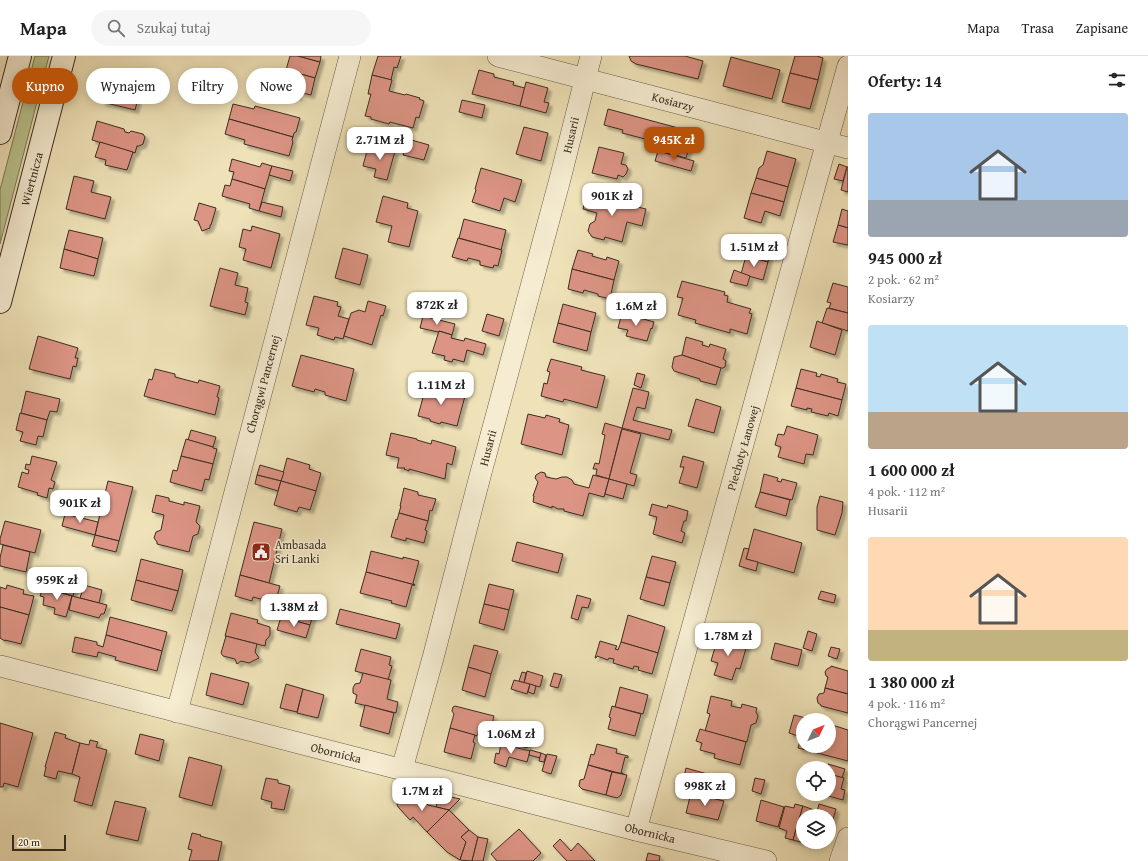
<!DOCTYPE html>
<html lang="pl">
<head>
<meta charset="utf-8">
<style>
  :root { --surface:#fff; --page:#f6f6f6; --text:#222; --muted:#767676; --line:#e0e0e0; --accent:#b45309 }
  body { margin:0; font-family:"Gentium Book Plus",serif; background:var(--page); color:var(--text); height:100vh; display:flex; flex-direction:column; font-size:15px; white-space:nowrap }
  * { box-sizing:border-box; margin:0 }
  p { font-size:13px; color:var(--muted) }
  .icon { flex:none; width:22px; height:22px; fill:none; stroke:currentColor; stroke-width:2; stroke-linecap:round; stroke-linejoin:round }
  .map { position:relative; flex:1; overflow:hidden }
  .panel { display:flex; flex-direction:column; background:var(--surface); width:300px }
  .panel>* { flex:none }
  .guide { position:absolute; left:12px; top:12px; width:380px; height:36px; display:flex; gap:8px }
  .needle { width:26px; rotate:47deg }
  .buttons { position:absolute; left:796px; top:657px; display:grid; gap:8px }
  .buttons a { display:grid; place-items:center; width:40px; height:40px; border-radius:50%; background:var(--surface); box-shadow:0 2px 10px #0003; font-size:20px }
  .scale { position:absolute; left:12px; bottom:10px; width:54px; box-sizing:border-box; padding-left:4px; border:2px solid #3c2d21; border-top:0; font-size:11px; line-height:14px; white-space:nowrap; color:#3c2d21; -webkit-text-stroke:3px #f5ecd1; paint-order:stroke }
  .price { position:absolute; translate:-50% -34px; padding:0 9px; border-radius:8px; background:#fff; color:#222; font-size:13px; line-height:26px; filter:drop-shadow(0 1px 2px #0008) }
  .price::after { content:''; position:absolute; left:50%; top:24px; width:12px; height:9px; margin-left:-6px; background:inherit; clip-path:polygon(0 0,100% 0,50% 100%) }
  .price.current { background:var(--accent); color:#fff }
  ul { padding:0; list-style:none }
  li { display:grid; align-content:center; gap:8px; height:212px; padding:0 20px }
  li span { display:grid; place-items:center; height:124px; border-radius:4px; color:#555 }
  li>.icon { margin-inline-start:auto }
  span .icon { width:72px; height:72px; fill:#fffc; stroke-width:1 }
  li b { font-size:17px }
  h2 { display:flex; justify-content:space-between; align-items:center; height:48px; padding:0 20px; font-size:17px }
  .tag { padding:0 14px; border-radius:18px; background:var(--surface); box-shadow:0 2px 10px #0003; font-size:14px; line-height:36px }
  .tag.current { background:var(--accent); color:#fff }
  header { display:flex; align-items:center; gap:24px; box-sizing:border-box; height:56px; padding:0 20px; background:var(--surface); border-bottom:1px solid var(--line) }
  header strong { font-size:19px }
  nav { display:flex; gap:22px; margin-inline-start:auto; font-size:14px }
  .search { width:280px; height:36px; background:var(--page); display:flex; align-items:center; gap:10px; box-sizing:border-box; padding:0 14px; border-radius:22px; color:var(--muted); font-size:15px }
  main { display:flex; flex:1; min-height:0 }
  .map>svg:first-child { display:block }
</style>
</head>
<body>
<header>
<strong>Mapa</strong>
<div class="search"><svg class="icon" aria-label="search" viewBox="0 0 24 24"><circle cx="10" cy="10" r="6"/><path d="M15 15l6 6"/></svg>Szukaj tutaj</div>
<nav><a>Mapa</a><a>Trasa</a><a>Zapisane</a></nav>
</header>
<main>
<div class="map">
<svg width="848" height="805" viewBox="0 0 848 805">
  <defs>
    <filter id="shadow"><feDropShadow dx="3.5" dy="3.5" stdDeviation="1" flood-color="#0004"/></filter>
  </defs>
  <rect width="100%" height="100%" fill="#efe2b8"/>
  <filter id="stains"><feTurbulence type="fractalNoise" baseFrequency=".005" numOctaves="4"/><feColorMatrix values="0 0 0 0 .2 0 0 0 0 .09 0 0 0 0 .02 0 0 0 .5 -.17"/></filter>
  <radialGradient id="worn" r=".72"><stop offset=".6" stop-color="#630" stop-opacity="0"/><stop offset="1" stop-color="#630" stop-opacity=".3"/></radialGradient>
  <polygon fill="#bac38e" stroke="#7b7858" points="35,0 49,0 0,188 0,134"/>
  <g fill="#dc9484" stroke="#3c2d21" filter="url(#shadow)">
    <polygon points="290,0 298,0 320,6 315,22 286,14"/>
    <polygon points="298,0 321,0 320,6"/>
    <polygon points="378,0 401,0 397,12 394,11 391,24 372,19"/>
    <polygon points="629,0 685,0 703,5 698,23 636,8 631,5"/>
    <polygon points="795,0 817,0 823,2 818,24 790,17"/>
    <polygon points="731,1 780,14 772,43 723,30"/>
    <polygon points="110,14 143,23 139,39 106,30"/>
    <polygon points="286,14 315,22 311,39 299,36 298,41 289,39 290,33 281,31"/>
    <polygon points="479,14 494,18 494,21 514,26 513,29 525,32 520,50 472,38"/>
    <polygon points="790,17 818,24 810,53 782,46"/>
    <polygon points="372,19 392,24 389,35 405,39 406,38 420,42 419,43 424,45 419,62 416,61 413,72 390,66 389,68 371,63 371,61 365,60 371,38 368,38"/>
    <polygon points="143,23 157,26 152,43 139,40"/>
    <polygon points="526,26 548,32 544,46 549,47 546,57 520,50"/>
    <polygon points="106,30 139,39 135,54 102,46"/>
    <polygon points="462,44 485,49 482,62 459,56"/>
    <polygon points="233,48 254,53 255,50 300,62 296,76 294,77 293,81 229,63"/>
    <polygon points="608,53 693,76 686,102 657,94 656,92 657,86 622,77 623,74 604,69"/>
    <polygon points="229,63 293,81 292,84 293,86 289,100 244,88 245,84 225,78"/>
    <polygon points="97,65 124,73 125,76 129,77 131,75 143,78 145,81 143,88 139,90 137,90 135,97 92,84"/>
    <polygon points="524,71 548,77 541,105 516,98"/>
    <polygon points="408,83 429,89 424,104 403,99"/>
    <polygon points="100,86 133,96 127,114 105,109 106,104 95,101"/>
    <polygon points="368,91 381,94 381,91 395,95 387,124 374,121 376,113 363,110"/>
    <polygon points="599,91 624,97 621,108 626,109 628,113 626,118 623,121 618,119 617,123 592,117"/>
    <polygon points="658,95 694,105 691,115 655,105"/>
    <polygon points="767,95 796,103 788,131 756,122 759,112 763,109"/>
    <polygon points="232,103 260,111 262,107 272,110 265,133 232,123 234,116 229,115"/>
    <polygon points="839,108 847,111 843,125 834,123"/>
    <polygon points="272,110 293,115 290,125 269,119"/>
    <polygon points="847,111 848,111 848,136 841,134"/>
    <polygon points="481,112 522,124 515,146 504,142 500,155 472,146 476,134 475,133"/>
    <polygon points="74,120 94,125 91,136 111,141 105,163 66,153"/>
    <polygon points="756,122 788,131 784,146 751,137"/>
    <polygon points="232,123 265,133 259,155 249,152 250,148 222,140 225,129 230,130"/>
    <polygon points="587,137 614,144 613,148 621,149 622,147 646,153 642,170 627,166 622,186 605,181 604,184 592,181 588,175 590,168 595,165 597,157 583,153"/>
    <polygon points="751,137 784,146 780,160 765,155 761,167 744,162"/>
    <polygon points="383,140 408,147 407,152 418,155 409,191 388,186 392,170 376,166"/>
    <polygon points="262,146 283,151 281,161 259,155"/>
    <polygon points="199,147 216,152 211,169 210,169 210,172 202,175 198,165 194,164"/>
    <polygon points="842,153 848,155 848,172 838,169"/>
    <polygon points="464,163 506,174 501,194 459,182"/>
    <polygon points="838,169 848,172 848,189 833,186"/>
    <polygon points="252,170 280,178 271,212 243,204 246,193 239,191 243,173 251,175"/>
    <polygon points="69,174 103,182 98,203 64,193"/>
    <polygon points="458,182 502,194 498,210 494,209 493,212 480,209 480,205 468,202 467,205 452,201"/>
    <polygon points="751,183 772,189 768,206 746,200"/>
    <polygon points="343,192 368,199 360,229 335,222"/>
    <polygon points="64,193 98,203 94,220 60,212"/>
    <polygon points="578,194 593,198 592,200 606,204 607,201 619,205 614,224 572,213"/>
    <polygon points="746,200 768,206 763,224 741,218"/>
    <polygon points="220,212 238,217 235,229 248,232 245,246 248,247 245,259 210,250"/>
    <polygon points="572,213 614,224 610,243 598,240 598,238 584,234 583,237 568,233"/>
    <polygon points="734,214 750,220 747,230 730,226"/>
    <polygon points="682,225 725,236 724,239 728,240 727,246 751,253 749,257 752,258 747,278 730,273 730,277 695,267 696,264 678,259 683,242 677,241"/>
    <polygon points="833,227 848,231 848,257 829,252 831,247 827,246"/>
    <polygon points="314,240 338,246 337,250 341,251 338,260 349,263 343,283 335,281 334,284 317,279 319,272 306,269"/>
    <polygon points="368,245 386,250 383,260 381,259 372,289 344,280 351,257 359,254 365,256"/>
    <polygon points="563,248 596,257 591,276 558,267"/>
    <polygon points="827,252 848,257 848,275 822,267"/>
    <polygon points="622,257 654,266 652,273 651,272 647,285 626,280 628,274 618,272"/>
    <polygon points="487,258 504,263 499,280 482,275"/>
    <polygon points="423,260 455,268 452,279 439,275 438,276 420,272"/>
    <polygon points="817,265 842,274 835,299 810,291"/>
    <polygon points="558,267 591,276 587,295 553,286"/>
    <polygon points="439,275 452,279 451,282 464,285 465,282 486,288 483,299 467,294 464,306 453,303 452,306 444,304 445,300 432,297"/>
    <polygon points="38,280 78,292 75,302 78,302 76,311 73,310 70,323 29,313"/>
    <polygon points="686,281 703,286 702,289 709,291 710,288 726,293 723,303 726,305 725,311 723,312 721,312 682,299"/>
    <polygon points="301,299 354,313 346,345 325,339 325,336 315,333 314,336 292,330"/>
    <polygon points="682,299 721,312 716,329 700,325 700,323 674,315 672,311 674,301"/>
    <polygon points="551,303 582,311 581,314 605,320 597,352 564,343 563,346 541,340 544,327 547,328 550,316 547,315"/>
    <polygon points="155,313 175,318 175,321 198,327 199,324 220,330 217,341 219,342 215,359 144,340 149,323 152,324"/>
    <polygon points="801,313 817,317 816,320 820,321 821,318 838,323 837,326 846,328 842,344 796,332"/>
    <polygon points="637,317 645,319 641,332 634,329"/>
    <polygon points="426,330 439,334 439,332 447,334 447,336 465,340 457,370 441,366 440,368 430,365 430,363 418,360"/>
    <polygon points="633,332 649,336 645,353 637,351 633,364 672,374 669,384 622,372"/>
    <polygon points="796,332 842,344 838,360 829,357 828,360 811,356 812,353 807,352 807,354 791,350"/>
    <polygon points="26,335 60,343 57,356 50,355 47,364 21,357"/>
    <polygon points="696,343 721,351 714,377 688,370"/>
    <polygon points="20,357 47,364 43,381 38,380 36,389 20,385 23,376 16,374"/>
    <polygon points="528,358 545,362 546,359 560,363 559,366 569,369 562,399 521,388"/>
    <polygon points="605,367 622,372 609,423 596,419 597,413 593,413 595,407 599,408 605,379 602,378"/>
    <polygon points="787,370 818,379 813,399 806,398 804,408 778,401 781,391 775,389 778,378 784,379"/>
    <polygon points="622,373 641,378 630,417 637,419 634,430 609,423"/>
    <polygon points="191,374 216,381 213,391 188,384"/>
    <polygon points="391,377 417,383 417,384 431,388 432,384 456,391 452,409 447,407 445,423 409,413 409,415 404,413 405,412 397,412 399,402 386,399"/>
    <polygon points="186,383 213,391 213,392 217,393 213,408 181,400"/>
    <polygon points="32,400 57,406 51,424 55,426 53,433 49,432 47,442 37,439 38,437 18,431 22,416 28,418 29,414 25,413 26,408 30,409"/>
    <polygon points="181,400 213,408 209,424 205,423 202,435 170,426 173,414 177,415"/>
    <polygon points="683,400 704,406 697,432 679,427 684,411 680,411"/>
    <polygon points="287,402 310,409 309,413 321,417 316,435 281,425"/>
    <polygon points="260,409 284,416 281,425 257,419"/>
    <polygon points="541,416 545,417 546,421 556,423 562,421 567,421 572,424 574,428 589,432 593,419 609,423 604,441 589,437 583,460 564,455 564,453 558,453 552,450 552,452 533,446 534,440 533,440 538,426 535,422 536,419"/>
    <polygon points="764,418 778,422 777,425 781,426 782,423 797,427 792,444 760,436"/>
    <polygon points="257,419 281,425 278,435 255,428"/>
    <polygon points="609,423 627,428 623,443 605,438"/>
    <polygon points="108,425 133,431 119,485 95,479"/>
    <polygon points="281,425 316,435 310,454 299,451 297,456 274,449"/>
    <polygon points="404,432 418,436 418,439 436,443 432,455 430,454 428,465 399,457 401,450 400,450"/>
    <polygon points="760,436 790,444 786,460 755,451"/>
    <polygon points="156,439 169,442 169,445 184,449 184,446 200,450 196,466 200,470 198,478 193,480 189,496 157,488 157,486 154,482 156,476 161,474 164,459 152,456"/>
    <polygon points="820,440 843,446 842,457 835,479 817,474 817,451"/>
    <polygon points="652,448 667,452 668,449 688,455 686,465 684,465 681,475 685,477 682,487 653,478 657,461 649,459"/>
    <polygon points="399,457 428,465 425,474 427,475 424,487 406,482 406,485 391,481 396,463 397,464"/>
    <polygon points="65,458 98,466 95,479 62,470"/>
    <polygon points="5,465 41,474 35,497 0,488 0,483"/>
    <polygon points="254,466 282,473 269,527 240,519"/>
    <polygon points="754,473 802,487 794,517 746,503"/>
    <polygon points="95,479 119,485 116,496 92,490"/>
    <polygon points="517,486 563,498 558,517 512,505"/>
    <polygon points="3,489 30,496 26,516 0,510 0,502"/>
    <polygon points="744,492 749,493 746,503 758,506 756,515 739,510"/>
    <polygon points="371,495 403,503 403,501 419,505 413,527 415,529 366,516"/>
    <polygon points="652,500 676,506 670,527 646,521"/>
    <polygon points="141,503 183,514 178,535 136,524"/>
    <polygon points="366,516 415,529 412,529 406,551 391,547 392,545 360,537"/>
    <polygon points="240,519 280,530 275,547 253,541 252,545 235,540"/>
    <polygon points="50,520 76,527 73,540 47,532"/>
    <polygon points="646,521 670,527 664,550 640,543"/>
    <polygon points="136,524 178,535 172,555 131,544"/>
    <polygon points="489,528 514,534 509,554 484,548"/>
    <polygon points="7,529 24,534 23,538 34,540 29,559 0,551 0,531 6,533"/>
    <polygon points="84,529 102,534 99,547 80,542"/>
    <polygon points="43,532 72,540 66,561 54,558 55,552 43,549 44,541 40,540"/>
    <polygon points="821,535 836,539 834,547 818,543"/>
    <polygon points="577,539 591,543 588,552 582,551 578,564 571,562"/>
    <polygon points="72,540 107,549 104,558 101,558 99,562 69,554"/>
    <polygon points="284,547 314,555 310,569 281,561"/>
    <polygon points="484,548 509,554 504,574 479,567"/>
    <polygon points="0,551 29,559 21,588 5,584 5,585 0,582"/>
    <polygon points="340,553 400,568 396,583 336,568"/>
    <polygon points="231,557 258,564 257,567 270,571 270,579 268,582 266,584 265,590 225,580"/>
    <polygon points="628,559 665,571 658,597 621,586"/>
    <polygon points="110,561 167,576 162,595 106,579"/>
    <polygon points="281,561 310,569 306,582 277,574"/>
    <polygon points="808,575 817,578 812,595 803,592"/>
    <polygon points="106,579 162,595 157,615 115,604 116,601 98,596 97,601 72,596 75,581 97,586 97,589 103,591"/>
    <polygon points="226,580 257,588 255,596 259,602 249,607 241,605 237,608 235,603 223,600 221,597"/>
    <polygon points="718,581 747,589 740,613 736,612 732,624 714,619 718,607 711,605"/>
    <polygon points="600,585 617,590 615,593 618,594 621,586 658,597 652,618 638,614 639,611 634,610 633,613 613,607 614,603 609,602 608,604 597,600 596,602 595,602"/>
    <polygon points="775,587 802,594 798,610 771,603"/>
    <polygon points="474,589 498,595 491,618 468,611"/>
    <polygon points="831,591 840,593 837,603 828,600"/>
    <polygon points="361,593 391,601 389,609 392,610 388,624 355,615"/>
    <polygon points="831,610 848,615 848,638 825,632 828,621 826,620 825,616 827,613 831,611"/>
    <polygon points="468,611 491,618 485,641 462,634"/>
    <polygon points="527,615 543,620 540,631 524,627"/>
    <polygon points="522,616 526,617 524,627 519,625"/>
    <polygon points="211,617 249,627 243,649 206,639"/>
    <polygon points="363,617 391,624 387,643 398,646 396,657 355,647 357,639 353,637 353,632 355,628 360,627"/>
    <polygon points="554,617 562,619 558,632 550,630"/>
    <polygon points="514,624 530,628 527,638 511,633"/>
    <polygon points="286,628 303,633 297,656 280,652"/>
    <polygon points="530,628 536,630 534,638 528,636"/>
    <polygon points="620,631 648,639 643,658 615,651"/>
    <polygon points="825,632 848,638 848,657 821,650 821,649 818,647 817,642 819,638 824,637"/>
    <polygon points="303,633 324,639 318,662 297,657"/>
    <polygon points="711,640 732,645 731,650 741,652 742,648 757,652 756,656 758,660 756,667 751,669 747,686 705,675 710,658 707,657"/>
    <polygon points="365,649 394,657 389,678 360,670"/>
    <polygon points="455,650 494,660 491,672 483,670 479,672 477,680 450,672 454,658 452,655 453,651"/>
    <polygon points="612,650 641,658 635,680 608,673 611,662 609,661"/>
    <polygon points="794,659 814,664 803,664 803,690 829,690 829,668 848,674 848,705 798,692 801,681 789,677"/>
    <polygon points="0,667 33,677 18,731 4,727 3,731 0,731"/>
    <polygon points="504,668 531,675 527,692 500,685"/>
    <polygon points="450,672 475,679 473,686 475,687 471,703 444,696"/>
    <polygon points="700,673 746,686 740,709 714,702 715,698 700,694 702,687 696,685"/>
    <polygon points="55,676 66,679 65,682 80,687 72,718 58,715 56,723 44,720 46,711 45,711"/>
    <polygon points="140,678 164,684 159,705 135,698"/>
    <polygon points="90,684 98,686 96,691 107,694 92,750 74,745 80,721 72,718 80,687 89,689"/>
    <polygon points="501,688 530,695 527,706 509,701 506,711 494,707 496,697 499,698"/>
    <polygon points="597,688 617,693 616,697 628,700 628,702 625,701 621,717 623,717 623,718 588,709 591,698 594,699"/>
    <polygon points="530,694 541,697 540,702 529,699"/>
    <polygon points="541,697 546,699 544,706 539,705"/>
    <polygon points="547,698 557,700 551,718 542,715"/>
    <polygon points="189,701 222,710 212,750 179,741"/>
    <polygon points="828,708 845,713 842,722 829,718 829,712 827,712"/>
    <polygon points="588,709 612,716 606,739 582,733 579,730 580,724 584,723"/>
    <polygon points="686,712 718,721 712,742 681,734"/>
    <polygon points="612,716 627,719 621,739 617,742 606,739"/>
    <polygon points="829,718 844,722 841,733 845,734 843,744 821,738 829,738"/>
    <polygon points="266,722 278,724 278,727 290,730 284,754 271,752 272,746 261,743"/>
    <polygon points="755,722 765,724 761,738 752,735"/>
    <polygon points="691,737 724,745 718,764 686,757"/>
    <polygon points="439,738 460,743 449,754 436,751"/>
    <polygon points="419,740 428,749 449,754 427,776 413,761 410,764 399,752 397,749 398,745 401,743 413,745"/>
    <polygon points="761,744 784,751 778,771 756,765"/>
    <polygon points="115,745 146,752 138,785 106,778"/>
    <polygon points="795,748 803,750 793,784 785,782 787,775 779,772 785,750 794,752"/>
    <polygon points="819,748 836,753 829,777 829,760 816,760"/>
    <polygon points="803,750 817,755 816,760 803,760 803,786 809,786 808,788 793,784"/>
    <polygon points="449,754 469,774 461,781 466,786 460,804 447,796 427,776"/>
    <polygon points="519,773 541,797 533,805 497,805 491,798"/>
    <polygon points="469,774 478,781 472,805 460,804 466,786 461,781"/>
    <polygon points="192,777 201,779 200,780 222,786 218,805 189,805 192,794 188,793"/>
    <polygon points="478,781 488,783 483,805 472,805"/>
    <polygon points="560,783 571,795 578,787 595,805 567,805 553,790"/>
    <polygon points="648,797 660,800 659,805 646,805"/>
  </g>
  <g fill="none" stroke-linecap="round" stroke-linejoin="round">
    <defs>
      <g id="street">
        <polyline points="498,0 848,92"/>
        <polyline points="0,610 636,774 766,805"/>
        <polyline points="177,656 350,0"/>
        <polyline points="402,713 433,602 479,424 560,123 591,0"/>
        <polyline points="636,774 848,10"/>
        <polyline points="840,805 848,782"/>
      </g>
      <g id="secondary">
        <polyline points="0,77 20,0"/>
        <polyline points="0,246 64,0"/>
      </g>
    </defs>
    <use href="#street" stroke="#695a47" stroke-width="22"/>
    <use href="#secondary" stroke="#3c2d21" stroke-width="24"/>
    <use href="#street" stroke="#f5ecd1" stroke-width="21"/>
    <use href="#secondary" stroke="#f5ecd1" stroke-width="22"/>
  </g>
  <defs>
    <symbol id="civic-square" viewBox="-11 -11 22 22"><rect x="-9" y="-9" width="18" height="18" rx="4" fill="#8f2418" stroke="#f5ecd1"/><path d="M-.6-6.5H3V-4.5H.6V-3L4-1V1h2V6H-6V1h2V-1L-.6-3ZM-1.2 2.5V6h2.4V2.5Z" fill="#fff"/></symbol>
  </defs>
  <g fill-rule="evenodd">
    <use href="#civic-square" x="250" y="485" width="22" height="22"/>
  </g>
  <g text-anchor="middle" stroke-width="3" stroke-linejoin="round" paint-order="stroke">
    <g font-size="12" fill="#3c2d21" stroke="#f5ecd1">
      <text transform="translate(673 46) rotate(15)" y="4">Kosiarzy</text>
      <text transform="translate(571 79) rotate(-77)" y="4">Husarii</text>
      <text transform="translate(32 123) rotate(-75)" y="4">Wiertnicza</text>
      <text transform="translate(263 328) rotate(-75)" y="4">Chorągwi Pancernej</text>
      <text transform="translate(488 392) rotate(-75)" y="4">Husarii</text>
      <text transform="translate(743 392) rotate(-74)" y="4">Piechoty Łanowej</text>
      <text transform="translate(336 697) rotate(14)" y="4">Obornicka</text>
      <text transform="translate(650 777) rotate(14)" y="4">Obornicka</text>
    </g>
    <g font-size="12" fill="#3c2d21" stroke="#f5ecd1" text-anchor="start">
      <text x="275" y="493">Ambasada<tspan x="275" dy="14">Sri Lanki</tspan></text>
    </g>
  </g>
  <rect width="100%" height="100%" filter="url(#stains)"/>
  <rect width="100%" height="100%" fill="url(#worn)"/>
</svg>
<div class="buttons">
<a><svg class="needle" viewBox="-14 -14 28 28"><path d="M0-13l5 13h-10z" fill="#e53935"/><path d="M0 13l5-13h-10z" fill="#767676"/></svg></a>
<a><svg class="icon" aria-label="locate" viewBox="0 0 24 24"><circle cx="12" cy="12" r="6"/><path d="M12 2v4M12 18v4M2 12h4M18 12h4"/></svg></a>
<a><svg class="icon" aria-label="layers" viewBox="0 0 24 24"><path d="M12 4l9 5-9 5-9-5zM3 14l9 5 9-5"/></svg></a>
</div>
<div class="scale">20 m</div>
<b class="price" style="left:380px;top:105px">2.71M zł</b>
<b class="price current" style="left:674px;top:105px">945K zł</b>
<b class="price" style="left:612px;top:161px">901K zł</b>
<b class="price" style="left:754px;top:212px">1.51M zł</b>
<b class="price" style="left:437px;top:270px">872K zł</b>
<b class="price" style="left:636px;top:271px">1.6M zł</b>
<b class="price" style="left:441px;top:350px">1.11M zł</b>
<b class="price" style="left:80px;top:468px">901K zł</b>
<b class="price" style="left:57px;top:545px">959K zł</b>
<b class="price" style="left:294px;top:572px">1.38M zł</b>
<b class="price" style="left:728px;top:601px">1.78M zł</b>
<b class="price" style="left:511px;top:699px">1.06M zł</b>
<b class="price" style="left:705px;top:751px">998K zł</b>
<b class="price" style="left:422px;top:756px">1.7M zł</b>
<div class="guide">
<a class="tag current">Kupno</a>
<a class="tag">Wynajem</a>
<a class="tag">Filtry</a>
<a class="tag">Nowe</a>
</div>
</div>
<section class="panel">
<h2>Oferty: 14<svg class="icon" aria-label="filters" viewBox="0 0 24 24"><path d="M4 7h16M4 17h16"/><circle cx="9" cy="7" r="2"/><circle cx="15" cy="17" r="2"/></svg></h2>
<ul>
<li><span style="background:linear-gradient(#a9c7e8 70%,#9aa5b1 0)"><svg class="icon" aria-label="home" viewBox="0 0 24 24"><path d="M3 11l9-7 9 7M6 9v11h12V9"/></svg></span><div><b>945 000 zł</b><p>2 pok. · 62 m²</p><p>Kosiarzy</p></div></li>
<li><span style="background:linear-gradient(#bfe0f5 70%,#b9a48a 0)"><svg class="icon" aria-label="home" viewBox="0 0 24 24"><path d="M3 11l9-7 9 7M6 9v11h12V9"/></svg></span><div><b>1 600 000 zł</b><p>4 pok. · 112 m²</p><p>Husarii</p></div></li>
<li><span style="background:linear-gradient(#ffd9b3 75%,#c2b280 0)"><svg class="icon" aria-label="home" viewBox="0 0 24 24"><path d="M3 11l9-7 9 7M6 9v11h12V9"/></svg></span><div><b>1 380 000 zł</b><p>4 pok. · 116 m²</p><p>Chorągwi Pancernej</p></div></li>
</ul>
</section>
</main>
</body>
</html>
